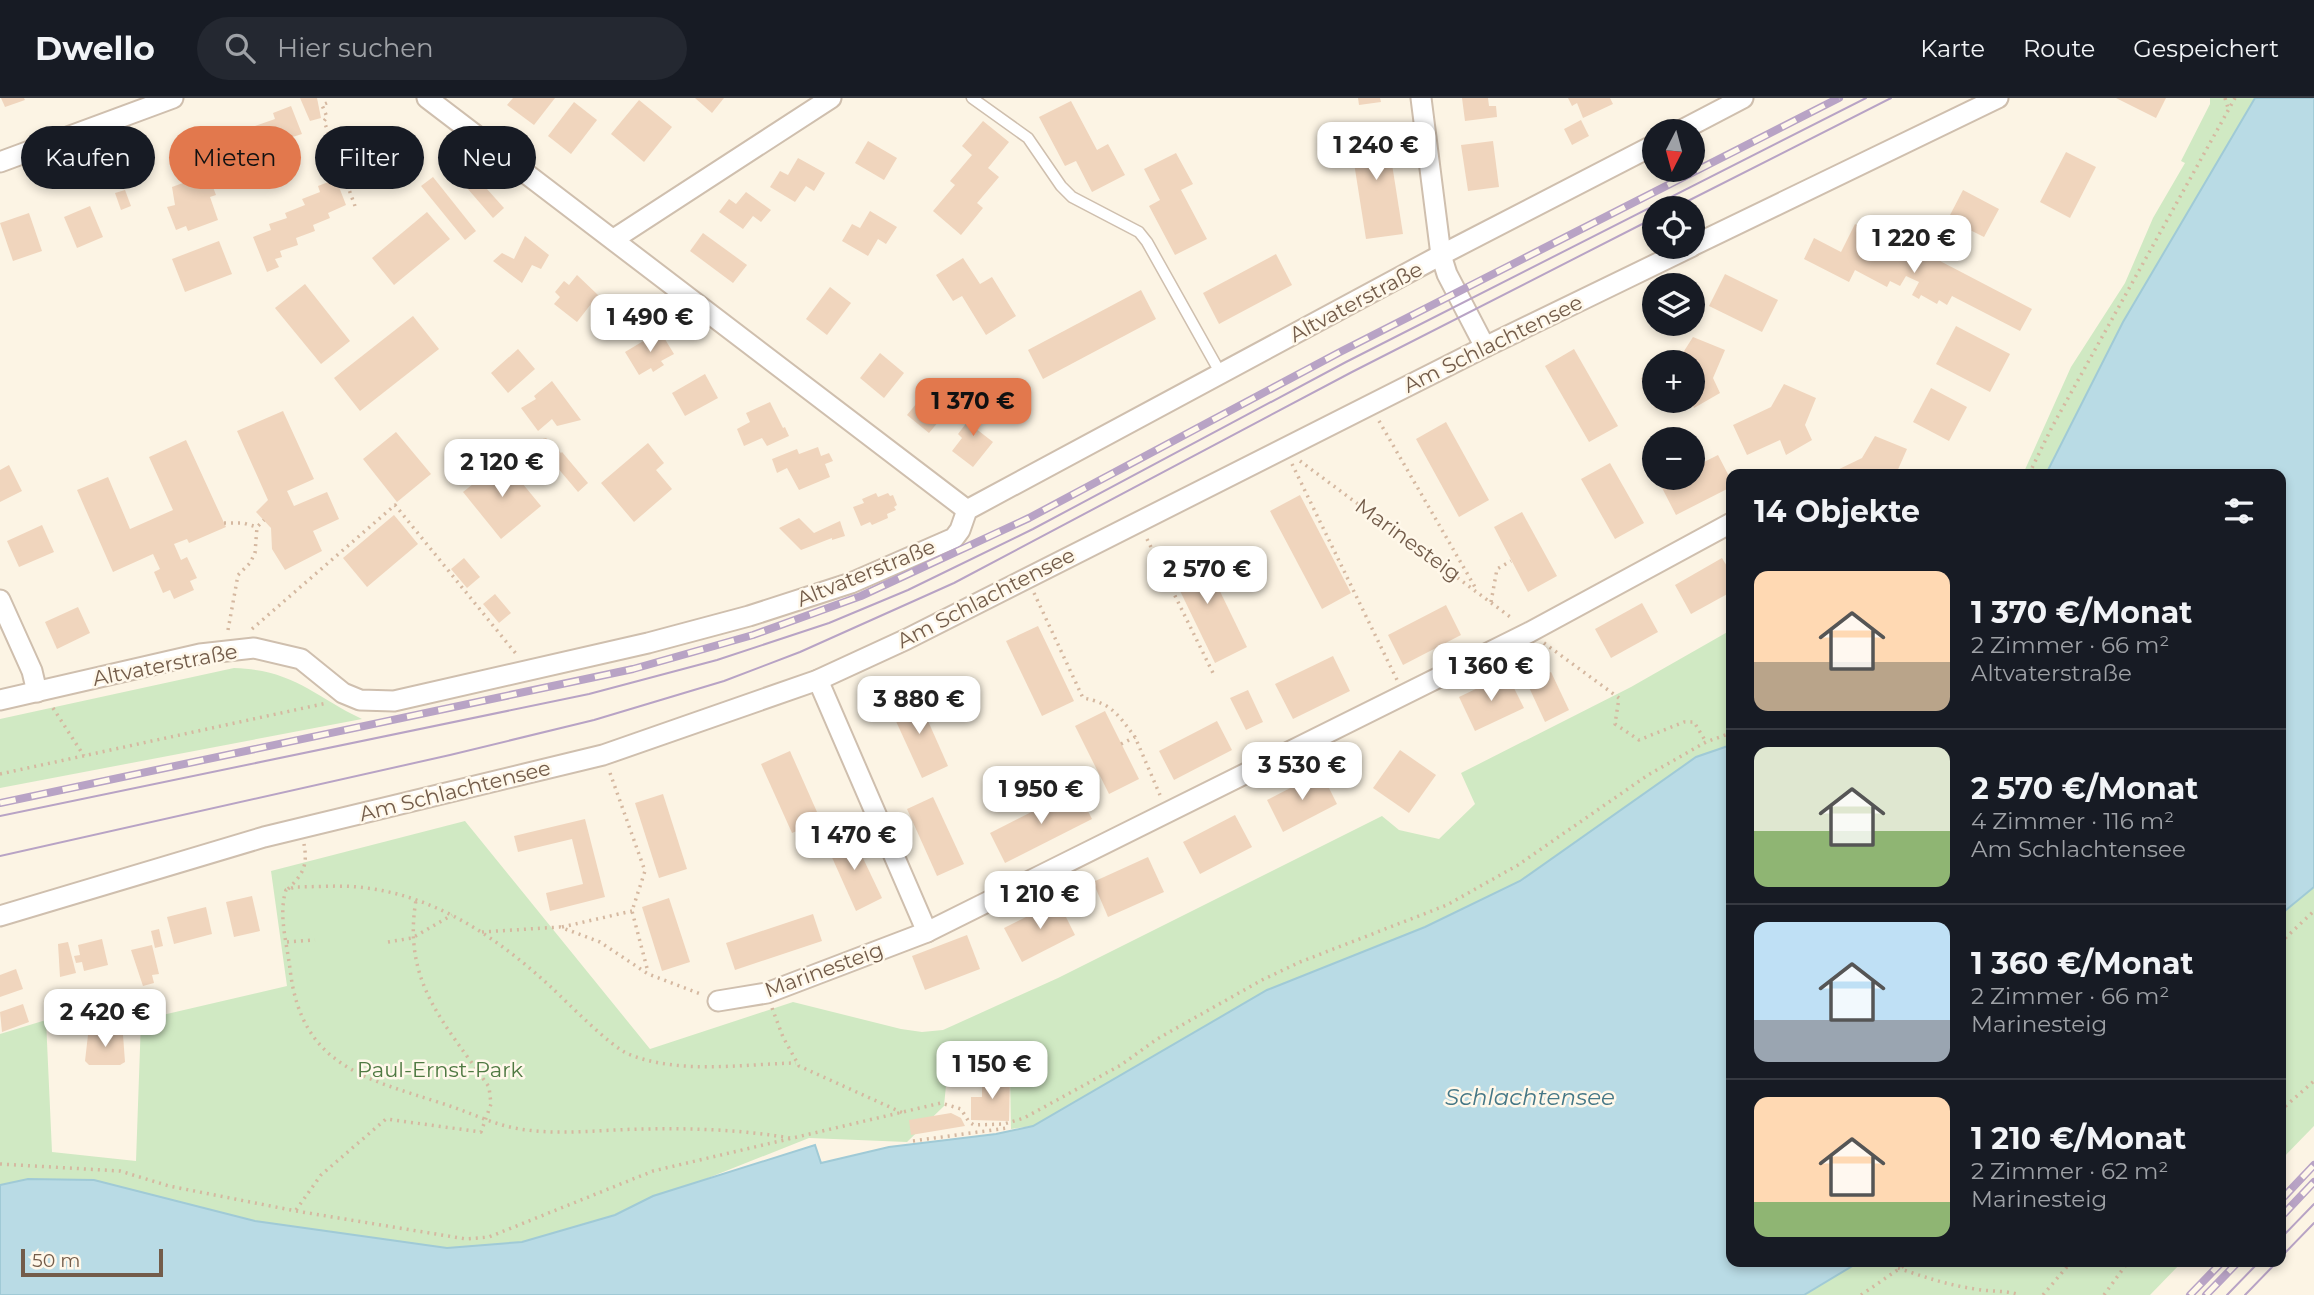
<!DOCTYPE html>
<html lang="de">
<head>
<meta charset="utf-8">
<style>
  :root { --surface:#171b24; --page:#242831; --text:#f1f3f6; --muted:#9ea1a6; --line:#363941; --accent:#e2784d }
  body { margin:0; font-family:Montserrat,sans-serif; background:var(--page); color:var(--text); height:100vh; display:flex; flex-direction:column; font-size:26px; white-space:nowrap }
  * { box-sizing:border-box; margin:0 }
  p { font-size:23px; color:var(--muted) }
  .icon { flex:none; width:38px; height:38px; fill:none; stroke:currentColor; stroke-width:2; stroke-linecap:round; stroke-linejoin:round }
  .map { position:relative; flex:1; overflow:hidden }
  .sheet { position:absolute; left:1726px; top:371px; width:560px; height:798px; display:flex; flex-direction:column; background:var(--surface); border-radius:14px; box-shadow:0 4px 10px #0003 }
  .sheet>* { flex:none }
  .banner { position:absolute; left:21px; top:28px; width:665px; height:63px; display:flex; gap:14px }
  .needle { width:46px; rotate:186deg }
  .tools { position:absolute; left:1642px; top:21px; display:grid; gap:14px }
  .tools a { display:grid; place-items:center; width:63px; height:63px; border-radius:50%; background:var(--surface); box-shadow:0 4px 10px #0003; font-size:35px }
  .scale { position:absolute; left:21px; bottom:18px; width:142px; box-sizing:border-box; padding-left:7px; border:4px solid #735c4a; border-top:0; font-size:19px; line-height:24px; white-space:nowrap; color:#735c4a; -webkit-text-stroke:5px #fff8ea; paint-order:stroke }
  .price { position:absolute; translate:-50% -60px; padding:0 16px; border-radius:14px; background:#fff; color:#222; font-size:23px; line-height:46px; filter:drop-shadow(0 2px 4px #0008) }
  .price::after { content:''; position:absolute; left:50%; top:42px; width:21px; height:16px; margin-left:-10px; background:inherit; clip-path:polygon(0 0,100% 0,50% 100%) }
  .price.current { background:var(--accent); color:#111 }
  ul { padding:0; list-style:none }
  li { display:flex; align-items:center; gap:21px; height:175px; padding:0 28px }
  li+li { border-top:2px solid var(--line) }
  li span { display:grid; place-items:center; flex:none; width:196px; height:140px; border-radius:14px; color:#555 }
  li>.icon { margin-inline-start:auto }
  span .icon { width:84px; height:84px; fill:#fffc; stroke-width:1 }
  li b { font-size:30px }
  h2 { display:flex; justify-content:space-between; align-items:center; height:84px; padding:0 28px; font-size:30px }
  .pill { padding:0 24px; border-radius:32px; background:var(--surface); box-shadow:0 4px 10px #0003; font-size:24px; line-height:63px }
  .pill.current { background:var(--accent); color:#111 }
  header { display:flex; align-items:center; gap:42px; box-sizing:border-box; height:98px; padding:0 35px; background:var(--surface); border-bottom:2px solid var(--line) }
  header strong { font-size:33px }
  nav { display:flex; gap:38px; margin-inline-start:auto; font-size:24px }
  .search { width:490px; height:63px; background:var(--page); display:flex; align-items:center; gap:18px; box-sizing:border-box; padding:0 24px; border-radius:38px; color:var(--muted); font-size:26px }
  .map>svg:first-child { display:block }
</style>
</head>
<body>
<header>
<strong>Dwello</strong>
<div class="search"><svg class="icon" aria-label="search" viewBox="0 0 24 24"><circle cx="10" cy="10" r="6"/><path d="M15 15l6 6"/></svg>Hier suchen</div>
<nav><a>Karte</a><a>Route</a><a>Gespeichert</a></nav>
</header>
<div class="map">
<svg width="2314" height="1197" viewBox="0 0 2314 1197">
  <rect width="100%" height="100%" fill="#fcf4e4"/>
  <g fill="#d0e9c3">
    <polygon points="2210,0 2255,0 2123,224 2046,376 2023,376 2071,269 2125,185 2153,120 2185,65 2181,63 2210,6"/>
    <polygon points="1731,532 1731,647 1696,659 1520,783 1425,829 1267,892 1033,1028 1011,1031 1010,975 947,977 944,1008 907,1044 809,1040 615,1117 522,1144 447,1150 255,1123 94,1082 28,1081 0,1087 0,936 46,922 52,1054 136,1063 141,922 287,888 271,773 465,723 650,951 793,904 901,931 922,934 943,932 1058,880 1382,718 1399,732 1439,741 1475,706 1461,675 1631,589"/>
    <path d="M234 570C294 572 312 597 362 621L0 690V621Z"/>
    <polygon points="2314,789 2314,1028 2280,1063 2280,817"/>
    <polygon points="1859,1164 2182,1164 2150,1197 1804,1197"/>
  </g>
  <g fill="#b9dbe5" stroke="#a0cad6" stroke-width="2">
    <polygon points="2255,0 2314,0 2314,789 2280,817 2280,376 2046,376 2123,224"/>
    <polygon points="1731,647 1731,1164 1859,1164 1804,1197 0,1197 0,1087 28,1081 94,1082 255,1123 447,1150 522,1144 615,1117 653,1098 815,1047 821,1065 889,1049 996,1036 1033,1028 1267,892 1425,829 1520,783 1696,659"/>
  </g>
  <g fill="#f0d5bd">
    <polygon points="1,0 24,0 25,2 5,9"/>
    <polygon points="300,0 317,0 321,20 310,23"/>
    <polygon points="513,0 555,0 534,27 507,7"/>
    <polygon points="695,0 724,0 712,15"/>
    <polygon points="1358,0 1380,0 1381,4 1359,7"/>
    <polygon points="1462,0 1488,0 1489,8 1496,8 1497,19 1465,23"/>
    <polygon points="1568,0 1610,0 1613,6 1583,20 1577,5 1572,8"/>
    <polygon points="2116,0 2166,0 2156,20"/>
    <polygon points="639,2 672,29 644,64 611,36"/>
    <polygon points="1071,3 1097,52 1108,46 1125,77 1092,94 1076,63 1065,68 1039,19"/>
    <polygon points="574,4 597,22 571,56 548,38"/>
    <polygon points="291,8 302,36 283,42 286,50 266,57 268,62 250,69 252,75 233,82 223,54 242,47 240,41 258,34 255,28 275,21 273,15"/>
    <polygon points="1581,22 1589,38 1572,47 1564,31"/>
    <polygon points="983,23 1009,44 988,70 999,79 977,105 983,110 961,137 933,113 955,87 950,83 972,57 962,48"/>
    <polygon points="1386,28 1403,136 1366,141 1349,33"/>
    <polygon points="369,40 393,57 400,47 417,55 417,60 410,70 406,68 393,86 367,68 370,64 358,55"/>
    <polygon points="868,43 897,60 884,82 855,65"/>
    <polygon points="1493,43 1499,89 1468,93 1461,47"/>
    <polygon points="2066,54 2096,69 2070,120 2040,104"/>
    <polygon points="1176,55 1193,86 1181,92 1207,141 1175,157 1149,108 1160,102 1144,71"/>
    <polygon points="798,60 825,75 814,93 806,88 795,104 770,89 780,73 788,77"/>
    <polygon points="202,78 205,86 211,84 216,97 210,99 218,122 188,133 186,128 176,132 167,109 175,107 172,89"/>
    <polygon points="433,79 476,133 465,142 421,88"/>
    <polygon points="336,81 346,107 328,115 330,120 313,127 315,133 296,140 298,147 280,153 282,159 275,161 279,169 267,174 253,139 271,132 269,126 287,120 285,115 305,107 302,101 320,94 318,88"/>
    <polygon points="478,81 504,110 493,120 467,90"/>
    <polygon points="125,92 131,108 121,112 115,95"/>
    <polygon points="1963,92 1999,111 1984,139 1948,121"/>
    <polygon points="746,94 771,112 761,124 753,118 743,131 719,114 729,101 736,106"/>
    <polygon points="90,108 103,139 77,150 64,119"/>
    <polygon points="870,113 897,129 886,146 878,141 868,158 842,143 852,126 860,130"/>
    <polygon points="427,114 450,141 394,187 372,160"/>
    <polygon points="29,115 42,153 13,163 0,125"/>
    <polygon points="1855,126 1916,158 1919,152 2032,211 2020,233 1952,198 1947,207 1939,202 1937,206 1921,197 1919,201 1912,197 1919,184 1906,178 1900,188 1890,183 1887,189 1855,172 1849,184 1804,161 1814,140 1841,154"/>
    <polygon points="703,135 747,167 733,185 690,153"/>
    <polygon points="525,138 549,157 541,171 532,167 522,185 493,163 502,155 514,161"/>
    <polygon points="219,143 232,176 185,194 172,161"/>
    <polygon points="1276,156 1292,187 1219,226 1203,195"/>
    <polygon points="963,160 980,186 992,179 1016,218 986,237 962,198 953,203 936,177"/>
    <polygon points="1725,176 1778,202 1762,234 1709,208"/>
    <polygon points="577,177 598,197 577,224 554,206 560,199 555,194 564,183 569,187"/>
    <polygon points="305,186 350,243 321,266 275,210"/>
    <polygon points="830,189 851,205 827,237 806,221"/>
    <polygon points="1141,192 1156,221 1043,281 1028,252"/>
    <polygon points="413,218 439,251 360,313 334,280"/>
    <polygon points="1956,228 2010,256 1990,294 1936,266"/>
    <polygon points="660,233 674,256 661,263 664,267 653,274 651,270 639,277 625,254"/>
    <polygon points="1693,239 1725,252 1713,280 1720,295 1694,310 1691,303 1692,264 1674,264 1679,261"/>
    <polygon points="518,251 535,271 508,295 491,275"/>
    <polygon points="1574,251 1618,328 1589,344 1545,268"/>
    <polygon points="880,255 904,275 884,300 860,280"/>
    <polygon points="1654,274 1654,303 1671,303 1655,310 1641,280"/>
    <polygon points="705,276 718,300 685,318 672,295"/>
    <polygon points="552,283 581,322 557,328 552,321 538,333 521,310 536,301 534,298"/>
    <polygon points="1784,286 1816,300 1805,327 1812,342 1786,357 1780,342 1747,357 1733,327 1771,309"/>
    <polygon points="931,288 953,306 929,335 907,317"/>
    <polygon points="1931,290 1967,309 1949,343 1913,324"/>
    <polygon points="983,303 991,309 975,330 993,344 973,369 952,353 962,340 958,336"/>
    <polygon points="770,304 783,330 785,329 789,338 767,348 762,340 744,348 737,331 750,324 746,315"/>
    <polygon points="283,313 314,381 287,393 294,408 327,394 339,421 313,433 322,453 285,472 272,451 271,430 256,414 268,402 237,333"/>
    <polygon points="1446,324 1489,402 1459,419 1416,341"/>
    <polygon points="396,334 431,376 397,404 363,361"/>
    <polygon points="1875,338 1907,351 1896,376 1829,376 1862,360"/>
    <polygon points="546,340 561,355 562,354 588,385 578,394 535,343"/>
    <polygon points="186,342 226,429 189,445 187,441 174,446 181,462 187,459 197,480 190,483 194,492 174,501 170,492 163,495 154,474 160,471 153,456 113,474 77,392 108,379 130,431 173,412 149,359"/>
    <polygon points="648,345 664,365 656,372 672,391 634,424 601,385"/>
    <polygon points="818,349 821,358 829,355 833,363 825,366 830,379 799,392 787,370 777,375 772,361 797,351 799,356"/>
    <polygon points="1718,357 1731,382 1731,389 1676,417 1660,386 1673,380 1692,380 1692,370"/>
    <polygon points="503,362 541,408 501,441 463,394"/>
    <polygon points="1610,365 1644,425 1615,441 1581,381"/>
    <polygon points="9,367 22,393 0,404 0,372"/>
    <polygon points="876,395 878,399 888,395 890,398 893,397 897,407 894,409 896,412 887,416 888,420 872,427 870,424 861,428 853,409 864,405 862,401"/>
    <polygon points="1300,397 1351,495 1322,511 1270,413"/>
    <polygon points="1522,414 1557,478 1528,494 1494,429"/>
    <polygon points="394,417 418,446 367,489 343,460"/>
    <polygon points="799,420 814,435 840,423 845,438 832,442 832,440 801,452 779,430"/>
    <polygon points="42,427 54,454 19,469 7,443"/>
    <polygon points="1199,450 1247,549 1215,565 1167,466"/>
    <polygon points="464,460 480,479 467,490 451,471"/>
    <polygon points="1722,460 1731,475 1731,494 1691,516 1675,487"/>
    <polygon points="495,496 511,515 499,525 483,506"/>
    <polygon points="1642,505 1658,534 1611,560 1595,531"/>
    <polygon points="1446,507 1461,537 1403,567 1388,537"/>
    <polygon points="78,509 90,535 57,551 45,524"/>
    <polygon points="1038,528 1074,603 1042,618 1006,543"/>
    <polygon points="1333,558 1350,593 1293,621 1275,586"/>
    <polygon points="1551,574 1569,612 1545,624 1527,585"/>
    <polygon points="1507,576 1524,610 1475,633 1459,599"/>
    <polygon points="1248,592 1263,624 1246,632 1230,600"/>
    <polygon points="916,596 948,668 922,680 889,608"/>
    <polygon points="1105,613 1139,681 1109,696 1075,628"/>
    <polygon points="1217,623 1232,652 1174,682 1159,653"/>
    <polygon points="1400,652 1436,677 1409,715 1373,690"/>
    <polygon points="790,653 821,723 792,735 761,666"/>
    <polygon points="1321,674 1337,706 1283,734 1267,702"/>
    <polygon points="1077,691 1092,721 1005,765 990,735"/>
    <polygon points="663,696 687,771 659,780 635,705"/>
    <polygon points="933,699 964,766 937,778 907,711"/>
    <polygon points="1235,717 1252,749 1200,776 1183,744"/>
    <polygon points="585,721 605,799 550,813 546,795 583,786 572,741 518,754 514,738"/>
    <polygon points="851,735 882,800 856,813 826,746"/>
    <polygon points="1148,759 1164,794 1108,819 1093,784"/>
    <polygon points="252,798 260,833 234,839 226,804"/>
    <polygon points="669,800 690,864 662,873 642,809"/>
    <polygon points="1058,803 1075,837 1022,864 1004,830"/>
    <polygon points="206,809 212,836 174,846 167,819"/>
    <polygon points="813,816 822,843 735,872 726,845"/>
    <polygon points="159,831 163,848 155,850 151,833"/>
    <polygon points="967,837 980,871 925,892 912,858"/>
    <polygon points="102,841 108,867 84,873 82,864 76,865 74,858 80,857 78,847"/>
    <polygon points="68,844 76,875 60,879 58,846"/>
    <polygon points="152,847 159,876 152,877 154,885 143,888 131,852"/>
    <polygon points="16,871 23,891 0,899 0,877"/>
    <polygon points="23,906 29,924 2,934 0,914"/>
    <polygon points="101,929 110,929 110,937 123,937 125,964 120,967 89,967 85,963 88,937 101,937"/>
    <polygon points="982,979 1010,980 1009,1023 971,1022 971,999 982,999"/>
    <polygon points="951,1015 961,1020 965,1028 911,1037 909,1022"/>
  </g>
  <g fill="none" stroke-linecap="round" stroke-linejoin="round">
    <defs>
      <polyline id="lane" points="972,0 1028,40 1061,88 1072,99 1139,134 1147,144 1221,276"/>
      <g id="street">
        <polyline points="427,0 967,412"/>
        <polyline points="1421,0 1441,157 1447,176 1485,249"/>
        <polyline points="1680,33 1743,0"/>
        <polyline points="0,64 173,0"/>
        <polyline points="614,141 831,0"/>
        <polyline points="1692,148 1998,0"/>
        <polyline points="0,502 32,573 37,594"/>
        <polyline points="818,582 927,834"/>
        <polyline points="0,602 200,556 254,550 301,561 343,595 360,602 394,603 648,545 749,518 851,485 954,440 960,432 967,412 1441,157 1654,47"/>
        <polyline points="0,818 264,739 603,657 818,582 907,541 1485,249 1691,149"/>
        <polyline points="718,903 767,895 927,834 1530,534 1731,425"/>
      </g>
    </defs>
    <use href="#lane" stroke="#cfbfae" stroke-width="13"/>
    <use href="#street" stroke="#cfbfae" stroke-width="23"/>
    <g stroke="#d5b8a0" stroke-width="3.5" stroke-dasharray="2 5" stroke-linecap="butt">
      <polyline points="2225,0 2228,10"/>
      <polyline points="327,5 322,7 327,19 324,23 355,108"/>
      <polyline points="1379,323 1475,489"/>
      <polyline points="1300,363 1513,521"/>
      <polyline points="1292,366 1397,582"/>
      <polyline points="2029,376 2052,329 2235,0"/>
      <polyline points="224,425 243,425 257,429"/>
      <polyline points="1147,441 1214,577"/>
      <path d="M1034 495 1083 600C1112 605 1118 617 1135 639"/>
      <polyline points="1491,504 1497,471 1511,463"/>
      <polyline points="252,531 395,407 517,557"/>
      <polyline points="228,532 238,477 250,465 255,455 257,429 264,422"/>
      <polyline points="1544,545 1619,600 1615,626 1639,642 1684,624 1694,624 1706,644"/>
      <polyline points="53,610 84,658"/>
      <polyline points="1121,646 1135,639 1160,697"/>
      <polyline points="610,675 645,773 632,813 648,874"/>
      <polyline points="0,676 327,605"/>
      <path d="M288 791C303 776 308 768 304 746"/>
      <polyline points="562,829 632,813"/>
      <polyline points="482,834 560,829 600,844 648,876 703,897"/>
      <polyline points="287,844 315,842"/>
      <polyline points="388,844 412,840 452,817"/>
      <polyline points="2280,845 2314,813"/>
      <polyline points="772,910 783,939 799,968 903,1015"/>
      <polyline points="2280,1013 2314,983"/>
      <path d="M790 1040C743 1032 695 1030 647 1031 605 1031 562 1038 520 1031 494 1027 469 1014 444 1006 364 980 301 968 290 871 287 845 278 817 286 792L295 789C315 789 337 787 358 789 434 796 498 840 552 890 568 905 610 948 628 956 680 977 742 966 796 965"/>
      <polyline points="913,1043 1007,1030"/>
      <polyline points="0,1066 120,1073 169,1088 296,1113 466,1141 489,1139 653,1073 941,1005 961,1011 969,1024 974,1027 1004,1026 1024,1020 1121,967 1157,941 1262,882 1300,864 1447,807 1518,767 1648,677 1706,644 1731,635"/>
      <path d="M296 1112 321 1077 386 1021 481 1034 491 1006 489 989C445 925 402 885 416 802"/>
      <path d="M1898 1170C1924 1179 1948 1187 1975 1191 1991 1194 2005 1192 2020 1197"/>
      <polyline points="1861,1197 1909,1164"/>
      <polyline points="2043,1197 2071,1164"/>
      <polyline points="2104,1197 2128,1164"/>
    </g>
    <use href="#lane" stroke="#fff" stroke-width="10"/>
    <use href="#street" stroke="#fff" stroke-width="19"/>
    <g stroke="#b8a3c5" stroke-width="2">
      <polyline points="1674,110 1891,0"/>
      <polyline points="0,718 589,596 717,562 829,525 908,492 1033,431 1346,264 1866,0"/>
      <polyline points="0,758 450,657 594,622 724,583 800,554 954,485 1352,274 1654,120"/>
      <polyline points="2280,1141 2314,1106"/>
      <polyline points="2280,1160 2314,1125"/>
      <polyline points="2227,1197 2259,1164"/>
      <polyline points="2245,1197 2277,1164"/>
    </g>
    <defs>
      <g id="rail">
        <polyline points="0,705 633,571 753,537 861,498 1029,420 1340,254 1839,0"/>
        <polyline points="2280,1103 2314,1067"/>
        <polyline points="2280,1120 2314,1084"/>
        <polyline points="2190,1197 2222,1164"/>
        <polyline points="2206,1197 2238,1164"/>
      </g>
    </defs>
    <use href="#rail" stroke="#b8a3c5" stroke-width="8"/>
    <use href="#rail" stroke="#fff8ea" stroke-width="5" stroke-dasharray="16" stroke-linecap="butt"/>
  </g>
  <g text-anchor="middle" stroke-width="5" stroke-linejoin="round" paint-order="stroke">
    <g font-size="21" fill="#735c4a" stroke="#fff8ea">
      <text transform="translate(1356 204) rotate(-28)" y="7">Altvaterstraße</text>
      <text transform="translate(1493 246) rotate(-26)" y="7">Am Schlachtensee</text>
      <text transform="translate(1408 442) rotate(36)" y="7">Marinesteig</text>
      <text transform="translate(866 475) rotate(-22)" y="7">Altvaterstraße</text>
      <text transform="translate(986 500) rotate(-27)" y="7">Am Schlachtensee</text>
      <text transform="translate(165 567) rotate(-11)" y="7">Altvaterstraße</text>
      <text transform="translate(455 693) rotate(-14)" y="7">Am Schlachtensee</text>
      <text transform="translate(824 872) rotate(-20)" y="7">Marinesteig</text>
    </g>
    <g font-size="21" fill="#4f7942" stroke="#fff8ea">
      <text x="440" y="979">Paul-Ernst-Park</text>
    </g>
    <g font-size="23" font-style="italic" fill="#457786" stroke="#fff8ea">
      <text x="1530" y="1007">Schlachtensee</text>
    </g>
  </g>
</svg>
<div class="tools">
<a><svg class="needle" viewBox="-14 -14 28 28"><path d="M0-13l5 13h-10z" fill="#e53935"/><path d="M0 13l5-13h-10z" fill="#9ea1a6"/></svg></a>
<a><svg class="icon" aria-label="locate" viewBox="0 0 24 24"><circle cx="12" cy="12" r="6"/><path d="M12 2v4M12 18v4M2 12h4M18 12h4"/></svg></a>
<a><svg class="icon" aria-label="layers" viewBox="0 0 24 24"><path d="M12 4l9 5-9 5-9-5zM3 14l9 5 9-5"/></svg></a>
<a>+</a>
<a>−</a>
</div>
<div class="scale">50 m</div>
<b class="price" style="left:1376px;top:84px">1 240 €</b>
<b class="price" style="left:1914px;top:177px">1 220 €</b>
<b class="price" style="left:650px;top:256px">1 490 €</b>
<b class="price current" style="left:973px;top:340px">1 370 €</b>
<b class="price" style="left:502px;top:401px">2 120 €</b>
<b class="price" style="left:1207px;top:508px">2 570 €</b>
<b class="price" style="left:1491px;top:605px">1 360 €</b>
<b class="price" style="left:919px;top:638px">3 880 €</b>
<b class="price" style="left:1302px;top:704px">3 530 €</b>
<b class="price" style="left:1041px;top:728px">1 950 €</b>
<b class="price" style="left:854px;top:774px">1 470 €</b>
<b class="price" style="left:1040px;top:833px">1 210 €</b>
<b class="price" style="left:105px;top:951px">2 420 €</b>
<b class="price" style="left:992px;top:1003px">1 150 €</b>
<div class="banner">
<a class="pill">Kaufen</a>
<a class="pill current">Mieten</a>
<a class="pill">Filter</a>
<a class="pill">Neu</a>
</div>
<section class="sheet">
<h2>14 Objekte<svg class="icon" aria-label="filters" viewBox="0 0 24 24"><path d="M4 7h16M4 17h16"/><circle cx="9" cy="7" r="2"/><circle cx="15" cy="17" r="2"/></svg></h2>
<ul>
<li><span style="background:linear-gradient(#ffd9b3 65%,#b9a48a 0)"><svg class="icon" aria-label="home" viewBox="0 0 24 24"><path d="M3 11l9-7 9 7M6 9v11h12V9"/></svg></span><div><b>1 370 €/Monat</b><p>2 Zimmer · 66 m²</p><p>Altvaterstraße</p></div></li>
<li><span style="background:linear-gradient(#dfe7d0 60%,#8fb573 0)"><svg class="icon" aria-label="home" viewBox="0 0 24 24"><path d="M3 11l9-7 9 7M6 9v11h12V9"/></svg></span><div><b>2 570 €/Monat</b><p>4 Zimmer · 116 m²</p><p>Am Schlachtensee</p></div></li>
<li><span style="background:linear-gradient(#bfe0f5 70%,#9aa5b1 0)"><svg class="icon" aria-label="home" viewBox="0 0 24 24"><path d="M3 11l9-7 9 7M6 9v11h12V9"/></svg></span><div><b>1 360 €/Monat</b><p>2 Zimmer · 66 m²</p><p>Marinesteig</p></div></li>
<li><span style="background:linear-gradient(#ffd9b3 75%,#8fb573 0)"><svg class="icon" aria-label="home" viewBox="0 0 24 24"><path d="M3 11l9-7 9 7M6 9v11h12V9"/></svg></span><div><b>1 210 €/Monat</b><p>2 Zimmer · 62 m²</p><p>Marinesteig</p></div></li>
</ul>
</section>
</div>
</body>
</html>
